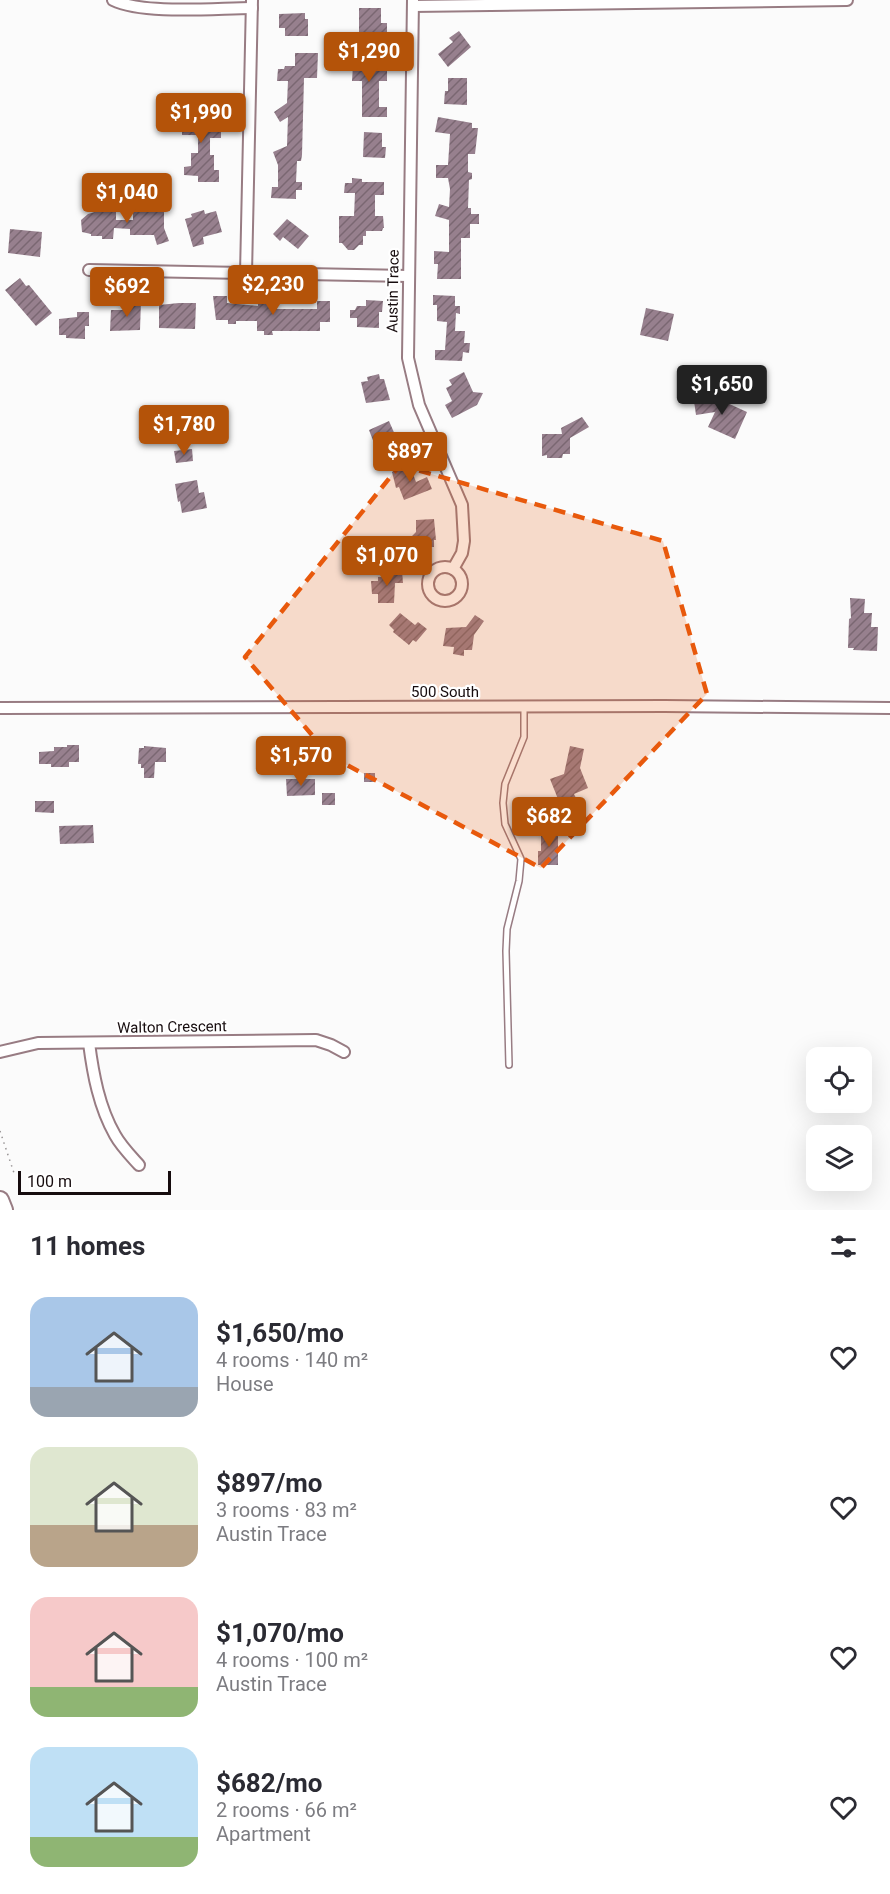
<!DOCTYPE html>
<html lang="en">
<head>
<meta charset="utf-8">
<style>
  :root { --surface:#fff; --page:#f2f2f3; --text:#2b2b33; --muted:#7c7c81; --accent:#b45309 }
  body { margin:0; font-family:Roboto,sans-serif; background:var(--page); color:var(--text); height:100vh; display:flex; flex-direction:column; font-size:22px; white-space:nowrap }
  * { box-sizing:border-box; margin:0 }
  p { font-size:20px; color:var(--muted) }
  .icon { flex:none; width:33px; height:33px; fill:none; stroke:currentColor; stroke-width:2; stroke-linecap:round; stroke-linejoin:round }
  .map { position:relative; height:1210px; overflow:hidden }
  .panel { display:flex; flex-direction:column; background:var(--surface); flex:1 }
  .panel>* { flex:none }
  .tools { position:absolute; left:806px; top:1047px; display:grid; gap:12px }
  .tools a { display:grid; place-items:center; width:66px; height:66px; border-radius:12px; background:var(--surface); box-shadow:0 6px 24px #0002; font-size:30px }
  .scale { position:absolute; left:18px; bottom:15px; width:153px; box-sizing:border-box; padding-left:6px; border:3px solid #160c0e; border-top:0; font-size:16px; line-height:21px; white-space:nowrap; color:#160c0e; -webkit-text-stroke:4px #fff; paint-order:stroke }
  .price { position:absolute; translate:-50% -51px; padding:0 14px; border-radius:6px; background:var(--accent); color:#fff; font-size:20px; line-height:39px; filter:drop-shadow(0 2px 3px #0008) }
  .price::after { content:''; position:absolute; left:50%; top:36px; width:18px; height:14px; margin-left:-9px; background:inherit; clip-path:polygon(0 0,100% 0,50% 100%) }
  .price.current { background:#222; color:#fff }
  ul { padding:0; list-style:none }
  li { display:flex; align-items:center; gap:18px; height:150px; padding:0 30px }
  li span { display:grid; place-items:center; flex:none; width:168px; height:120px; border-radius:18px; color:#555 }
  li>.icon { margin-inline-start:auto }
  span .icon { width:72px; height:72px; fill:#fffc; stroke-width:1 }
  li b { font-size:26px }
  h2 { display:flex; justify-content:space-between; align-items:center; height:72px; padding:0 30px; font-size:26px }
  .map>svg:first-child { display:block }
</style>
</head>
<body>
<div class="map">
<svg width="890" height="1210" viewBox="0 0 890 1210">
  <defs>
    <pattern id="building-hatch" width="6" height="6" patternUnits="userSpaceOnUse" patternTransform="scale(1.5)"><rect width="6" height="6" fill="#97808e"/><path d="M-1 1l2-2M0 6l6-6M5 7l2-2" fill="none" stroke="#7a6772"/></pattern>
  </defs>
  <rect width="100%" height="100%" fill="#fbfbfb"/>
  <g fill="url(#building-hatch)">
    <polygon points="359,8 381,8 381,23 387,23 387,34 359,35"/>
    <polygon points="305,13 305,19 308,19 308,36 285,36 285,28 279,28 279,14"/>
    <polygon points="459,31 471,47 448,67 438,54 453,42 449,38"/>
    <polygon points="354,50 373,50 373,68 387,68 387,81 379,81 379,107 387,107 387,117 362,117 362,81 352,81"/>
    <polygon points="295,53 318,53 317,78 304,78 302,155 301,161 297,161 296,182 302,182 302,190 296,190 296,199 271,198 272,187 278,187 278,165 273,152 287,146 288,117 280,122 274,112 287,103 288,81 277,81 278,69 284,69 285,66 295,66"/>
    <polygon points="448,78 467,78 467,105 444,104 445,91 448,91"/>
    <polygon points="183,107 203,108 203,113 206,114 206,123 221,123 221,138 210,138 210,155 214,155 214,170 219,170 219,182 198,182 198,176 184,175 184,167 191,166 191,153 198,153 198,135 182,135"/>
    <polygon points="438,117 472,123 472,128 478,128 475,154 468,154 468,172 472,173 472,179 469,180 468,208 471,208 471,214 479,214 479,224 470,224 470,238 461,238 461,279 437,279 438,264 434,264 434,251 449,252 449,220 435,216 439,204 449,207 450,189 448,178 436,178 436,165 448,165 450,134 435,132"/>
    <polygon points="364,132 382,133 382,147 386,147 385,158 363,157"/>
    <polygon points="352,178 362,179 362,182 384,182 384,195 375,195 375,216 383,216 384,228 383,228 382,231 366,231 366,236 363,236 363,245 359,245 354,250 348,250 342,243 339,243 339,216 354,216 355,193 344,193 345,183 352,183"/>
    <polygon points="155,206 157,210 164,210 164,228 169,241 157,245 154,235 130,235 130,229 114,228 113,239 102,239 102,236 91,236 91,234 82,232 81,220 88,214 98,211 116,212 116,220 133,220 133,211 142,211 143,209 150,209"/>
    <polygon points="204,210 205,214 216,211 222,232 203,237 204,244 193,247 185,219 192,217 191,214"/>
    <polygon points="287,219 309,236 298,249 283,237 280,241 273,234"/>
    <polygon points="10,229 42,232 40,257 8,253"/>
    <polygon points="20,278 26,286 29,285 52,313 36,326 5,290"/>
    <polygon points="433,295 455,296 455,306 460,306 460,314 456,313 455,331 465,331 464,343 470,343 469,353 463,352 462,361 435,360 435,350 445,350 447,322 437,321 437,305 433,305"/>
    <polygon points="213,296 227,296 227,303 258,306 258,299 270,300 270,309 317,309 317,301 330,301 330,322 320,322 320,331 272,331 273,335 264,335 264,331 257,331 257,321 236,321 236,324 228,324 228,320 216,320"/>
    <polygon points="130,300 141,301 140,330 110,331 111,310 130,310"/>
    <polygon points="366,300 383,301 382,312 379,312 379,328 357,327 357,318 350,318 350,310 355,310 357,306 366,306"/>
    <polygon points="179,303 196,303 195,329 159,328 159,305"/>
    <polygon points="646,308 674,314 668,341 640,335"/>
    <polygon points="77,312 89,312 89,326 85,326 85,339 66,338 66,335 59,335 59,319 77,317"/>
    <polygon points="464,372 473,392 483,393 477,405 452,418 445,405 452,401 446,388 452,385 449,380"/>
    <polygon points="379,374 380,379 384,379 390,400 366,403 361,382 368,381 367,377"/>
    <polygon points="714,397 747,412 735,439 708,427 715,412 696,415 694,401"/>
    <polygon points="582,417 589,427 570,438 570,454 563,454 562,458 547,458 547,455 542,456 542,434 562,434 561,428"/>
    <polygon points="389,421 396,437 404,434 409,446 380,459 369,430"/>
    <polygon points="192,449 193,461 176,463 174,451"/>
    <polygon points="410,466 416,482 427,477 432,489 404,500 399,487 396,488 392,472"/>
    <polygon points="197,480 199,493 204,492 207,508 182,513 180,501 178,502 175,484"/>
    <polygon points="434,519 436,540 434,540 434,547 416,547 416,541 410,538 416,532 416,520"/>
    <polygon points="402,571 403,583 395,583 394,603 378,603 378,594 372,594 371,581 378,581 378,577 385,577 385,572"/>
    <polygon points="850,598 865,599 864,613 872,613 871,627 878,627 877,651 853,650 854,648 848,648 849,619 851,618"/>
    <polygon points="400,613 415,625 418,622 427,629 416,642 413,640 409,645 393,632 394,630 389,625"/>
    <polygon points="475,615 484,621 474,635 472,650 464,650 464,656 453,654 454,647 443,646 446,628 466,627"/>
    <polygon points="67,745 79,745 79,762 69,762 69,767 51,767 51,764 39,764 39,752 54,751 54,747 67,747"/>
    <polygon points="144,746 166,748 166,762 155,762 154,778 144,778 144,768 141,768 141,764 138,764 139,748 144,748"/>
    <polygon points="570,746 584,749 580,768 588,788 574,794 576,798 560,804 550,779 564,774"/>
    <rect x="364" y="773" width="11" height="9"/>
    <polygon points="286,779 315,779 315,795 287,796"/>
    <rect x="322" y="793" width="13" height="12"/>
    <polygon points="35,801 54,801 54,813 35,812"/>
    <polygon points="93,825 94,843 60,844 59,826"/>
    <polygon points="541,830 558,831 558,865 538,865 538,851 541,851"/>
  </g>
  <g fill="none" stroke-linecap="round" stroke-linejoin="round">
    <defs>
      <polyline id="lane" points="509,1065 506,951 507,929 519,881 521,859 505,824 503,803 505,784 524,737 524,707"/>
      <g id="street">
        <path d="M113 0C144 15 216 8 252 8"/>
        <polyline points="413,0 408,358 419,405 462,505 464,541 462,553 453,569"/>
        <polyline points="413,6 847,0"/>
        <polyline points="89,270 408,276"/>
        <polyline points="246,273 252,0"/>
        <circle cx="445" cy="584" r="17"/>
        <polyline points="0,708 664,706 890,708"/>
        <path d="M89 1043C93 1074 99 1107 115 1135 121 1146 130 1155 139 1165"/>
        <polyline points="0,1052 38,1043 316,1040 331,1045 344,1052"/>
      </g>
      <polyline id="primary" points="0,1200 4,1210"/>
    </defs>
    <use href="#lane" stroke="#987c83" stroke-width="8"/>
    <use href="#street" stroke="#987c83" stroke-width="14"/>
    <use href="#primary" stroke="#987c83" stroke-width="20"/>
    <polyline stroke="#989495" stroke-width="1.5" stroke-dasharray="1.5 4.5" stroke-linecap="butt" points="0,1131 15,1176"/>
    <use href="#lane" stroke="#fff" stroke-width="5"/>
    <use href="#street" stroke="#fff" stroke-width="10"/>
    <use href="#primary" stroke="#fff" stroke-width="16"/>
  </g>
  <path fill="#e8590c" fill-opacity="0.2" stroke="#e8590c" stroke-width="4.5" stroke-dasharray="12 8" stroke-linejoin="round" d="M400 465 663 541 707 694 541 868 330 756 245 657Z"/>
  <g text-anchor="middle" stroke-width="4.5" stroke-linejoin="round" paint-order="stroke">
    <g font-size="15" fill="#160c0e" stroke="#fff">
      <text transform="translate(393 291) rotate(-89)" y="5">Austin Trace</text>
      <text x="445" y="697">500 South</text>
      <text transform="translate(172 1027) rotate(-1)" y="5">Walton Crescent</text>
    </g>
  </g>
</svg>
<div class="tools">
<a><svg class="icon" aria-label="locate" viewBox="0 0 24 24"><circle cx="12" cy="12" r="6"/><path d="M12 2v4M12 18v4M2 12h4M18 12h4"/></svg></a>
<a><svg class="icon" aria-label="layers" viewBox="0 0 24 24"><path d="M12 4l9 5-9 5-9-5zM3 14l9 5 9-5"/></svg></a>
</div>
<div class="scale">100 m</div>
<b class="price" style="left:369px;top:83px">$1,290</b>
<b class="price" style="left:201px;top:144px">$1,990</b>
<b class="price" style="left:127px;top:224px">$1,040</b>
<b class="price" style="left:273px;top:316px">$2,230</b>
<b class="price" style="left:127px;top:318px">$692</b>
<b class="price current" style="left:722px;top:416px">$1,650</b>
<b class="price" style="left:184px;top:456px">$1,780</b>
<b class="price" style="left:410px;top:483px">$897</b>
<b class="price" style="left:387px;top:587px">$1,070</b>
<b class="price" style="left:301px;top:787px">$1,570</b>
<b class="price" style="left:549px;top:848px">$682</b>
</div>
<section class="panel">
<h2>11 homes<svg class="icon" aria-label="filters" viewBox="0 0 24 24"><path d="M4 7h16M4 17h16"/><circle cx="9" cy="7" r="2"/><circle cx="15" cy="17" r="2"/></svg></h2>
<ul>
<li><span style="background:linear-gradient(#a9c7e8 75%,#9aa5b1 0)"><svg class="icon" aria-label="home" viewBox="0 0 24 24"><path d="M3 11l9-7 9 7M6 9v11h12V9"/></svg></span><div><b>$1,650/mo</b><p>4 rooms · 140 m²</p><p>House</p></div><svg class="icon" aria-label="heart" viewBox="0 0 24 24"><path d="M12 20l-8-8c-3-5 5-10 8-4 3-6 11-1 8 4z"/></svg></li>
<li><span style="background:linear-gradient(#dfe7d0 65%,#b9a48a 0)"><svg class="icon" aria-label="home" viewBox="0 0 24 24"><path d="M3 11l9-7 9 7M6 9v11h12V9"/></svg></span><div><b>$897/mo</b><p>3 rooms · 83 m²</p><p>Austin Trace</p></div><svg class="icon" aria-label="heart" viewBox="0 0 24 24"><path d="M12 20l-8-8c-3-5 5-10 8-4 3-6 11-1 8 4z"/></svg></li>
<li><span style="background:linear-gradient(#f6c9c9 75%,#8fb573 0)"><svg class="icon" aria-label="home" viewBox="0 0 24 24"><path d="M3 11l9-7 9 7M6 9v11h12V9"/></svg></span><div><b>$1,070/mo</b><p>4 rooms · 100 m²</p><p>Austin Trace</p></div><svg class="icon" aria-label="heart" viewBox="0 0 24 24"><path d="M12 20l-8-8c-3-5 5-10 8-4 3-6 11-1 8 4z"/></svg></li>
<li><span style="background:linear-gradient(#bfe0f5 75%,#8fb573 0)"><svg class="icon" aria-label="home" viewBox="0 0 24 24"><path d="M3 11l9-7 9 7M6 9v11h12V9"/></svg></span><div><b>$682/mo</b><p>2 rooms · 66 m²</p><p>Apartment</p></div><svg class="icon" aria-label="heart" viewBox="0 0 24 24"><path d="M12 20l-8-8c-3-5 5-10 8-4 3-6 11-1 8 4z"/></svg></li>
</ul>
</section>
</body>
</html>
